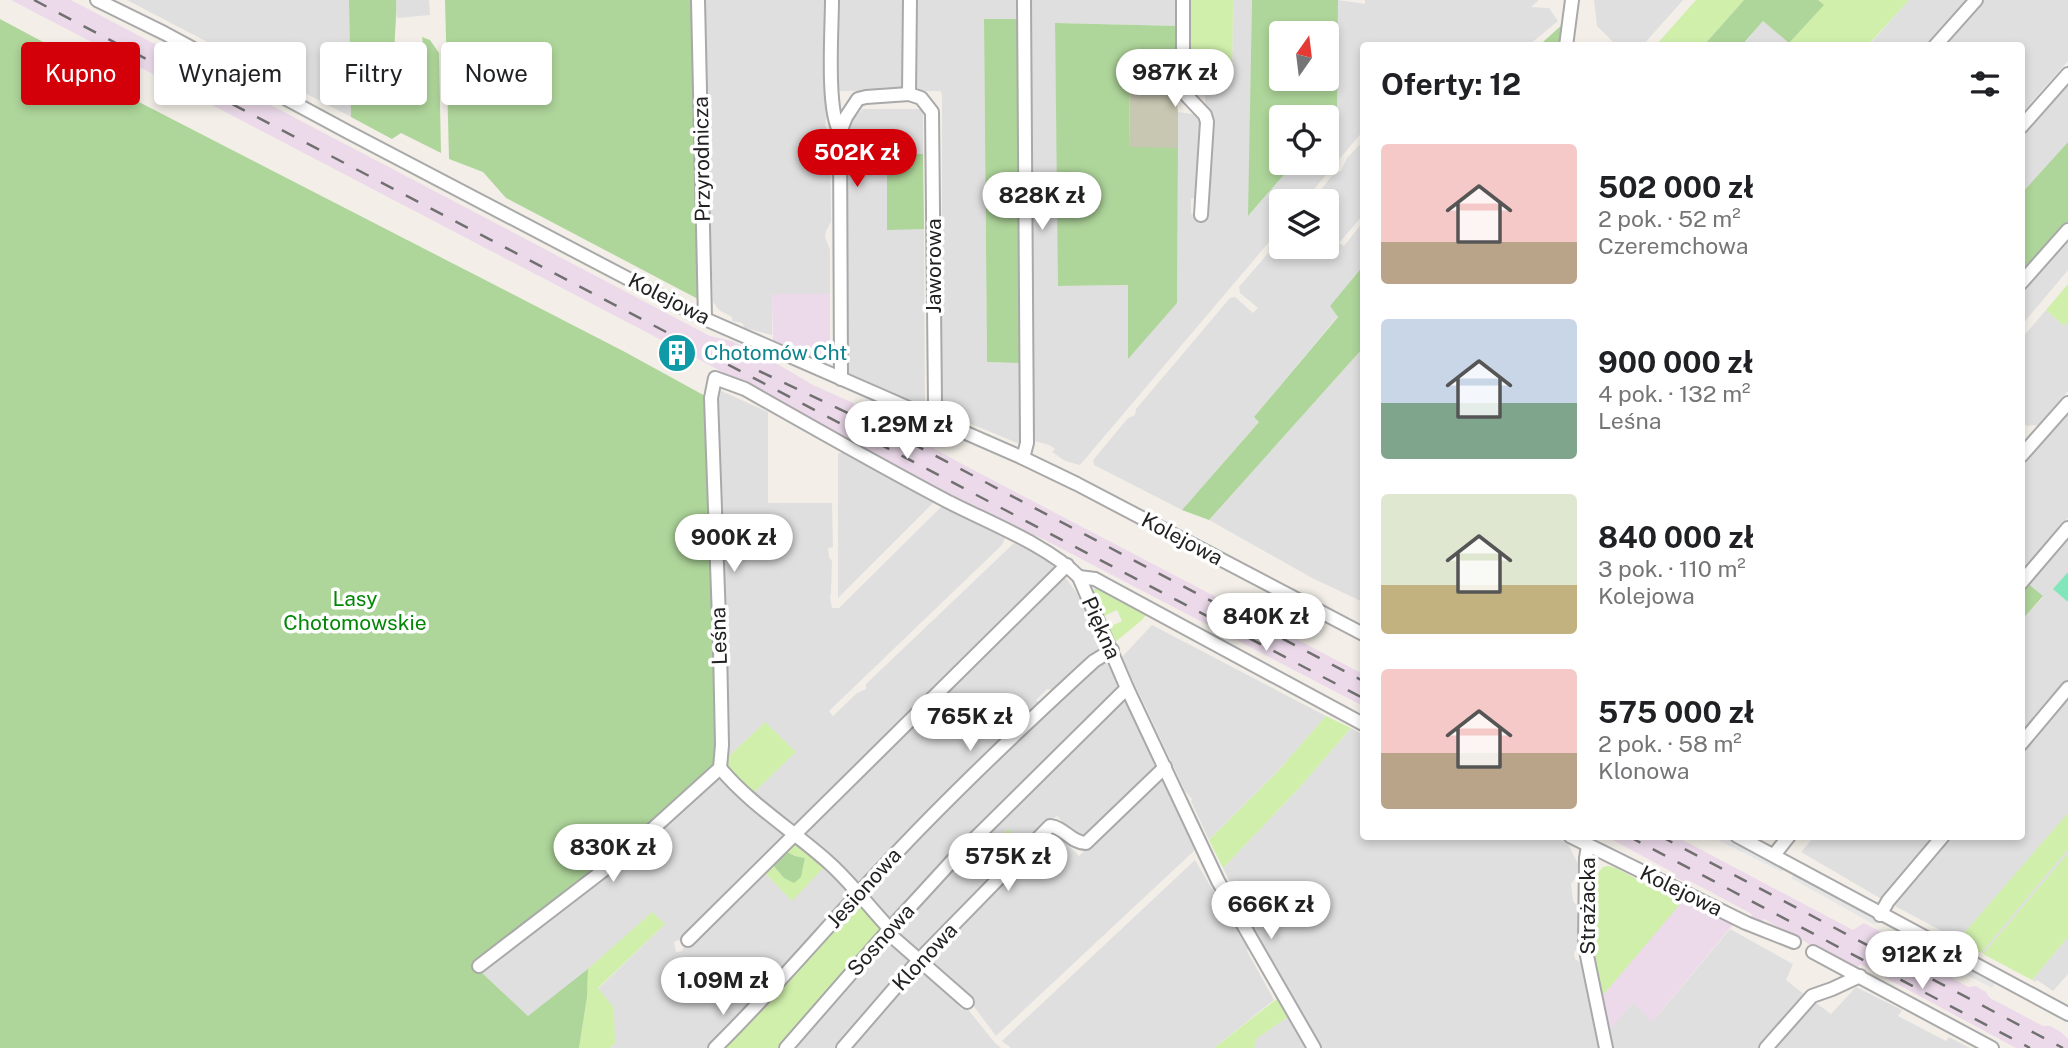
<!DOCTYPE html>
<html lang="pl">
<head>
<meta charset="utf-8">
<style>
  :root { --surface:#fff; --page:#f6f6f6; --text:#202124; --muted:#757577; --accent:#d40009 }
  body { margin:0; font-family:"Public Sans",sans-serif; background:var(--page); color:var(--text); height:100vh; display:flex; flex-direction:column; font-size:26px; white-space:nowrap }
  * { box-sizing:border-box; margin:0 }
  p { font-size:23px; color:var(--muted) }
  .icon { flex:none; width:38px; height:38px; fill:none; stroke:currentColor; stroke-width:2; stroke-linecap:round; stroke-linejoin:round }
  .map { position:relative; flex:1; overflow:hidden }
  .side { position:absolute; left:1360px; top:42px; width:665px; height:798px; display:flex; flex-direction:column; background:var(--surface); border-radius:7px; box-shadow:0 4px 10px #0003 }
  .side>* { flex:none }
  .top-card { position:absolute; left:21px; top:42px; width:665px; height:63px; display:flex; gap:14px }
  .needle { width:46px; rotate:14deg }
  .fabs { position:absolute; left:1269px; top:21px; display:grid; gap:14px }
  .fabs a { display:grid; place-items:center; width:70px; height:70px; border-radius:7px; background:var(--surface); box-shadow:0 4px 10px #0003; font-size:35px }
  .price { position:absolute; translate:-50% -60px; padding:0 16px; border-radius:24px; background:#fff; color:#222; font-size:23px; line-height:46px; filter:drop-shadow(0 2px 4px #0008) }
  .price::after { content:''; position:absolute; left:50%; top:42px; width:21px; height:16px; margin-left:-10px; background:inherit; clip-path:polygon(0 0,100% 0,50% 100%) }
  .price.on { background:var(--accent); color:#fff }
  ul { padding:0; list-style:none }
  li { display:flex; align-items:center; gap:21px; height:175px; padding:0 21px }
  li span { display:grid; place-items:center; flex:none; width:196px; height:140px; border-radius:7px; color:#555 }
  li>.icon { margin-inline-start:auto }
  span .icon { width:84px; height:84px; fill:#fffc; stroke-width:1 }
  li b { font-size:30px }
  h2 { display:flex; justify-content:space-between; align-items:center; height:84px; padding:0 21px; font-size:30px }
  .pill { padding:0 24px; border-radius:7px; background:var(--surface); box-shadow:0 4px 10px #0003; font-size:24px; line-height:63px }
  .pill.on { background:var(--accent); color:#fff }
  .map>svg:first-child { display:block }
</style>
</head>
<body>
<div class="map">
<svg width="2068" height="1048" viewBox="0 0 2068 1048">
  <rect width="100%" height="100%" fill="#f3efe8"/>
  <g fill="#e0dfdf">
    <polygon points="127,0 349,0 351,117"/>
    <polygon points="396,0 429,0 430,15 397,18"/>
    <polygon points="702,0 829,0 829,41 824,40 824,45 829,49 829,117 826,119 825,126 830,132 831,222 826,231 825,237 830,250 830,294 772,295 772,335 745,328 742,323 732,321 732,317 719,310 713,302"/>
    <polygon points="834,0 904,0 904,87 900,91 835,91"/>
    <polygon points="916,0 1019,0 1020,19 984,20 987,362 1021,363 1022,445 942,412 942,96 941,91 920,91 916,87"/>
    <polygon points="1028,0 1178,0 1178,26 1055,23 1059,286 1128,285 1128,357 1177,303 1178,112 1199,115 1201,118 1199,197 1191,199 1191,214 1196,214 1202,219 1208,209 1206,196 1211,115 1209,110 1205,110 1205,85 1232,82 1233,0 1252,0 1249,215 1294,163 1326,163 1327,126 1337,114 1338,0 1365,4 1365,0 1539,0 1531,7 1549,8 1558,21 1529,45 1441,46 1438,43 1436,46 1363,46 1363,131 1304,201 1281,201 1281,228 1080,465 1065,461 1052,452 1055,449 1049,445 1031,440"/>
    <polygon points="1594,0 1683,0 1643,45 1617,46 1597,26"/>
    <polygon points="1909,0 1970,0 1928,45 1868,46"/>
    <polygon points="1982,0 2068,0 2068,61 2021,114 2021,46 1943,46"/>
    <polygon points="1763,21 1789,43 1787,45 1742,46"/>
    <polygon points="2068,84 2068,142 2021,194 2021,137"/>
    <polygon points="863,109 923,109 923,154 887,155 887,229 924,229 925,406 848,374 848,125"/>
    <polygon points="1363,141 1363,215 1339,243 1344,246 1363,222 1363,266 1330,306 1338,316 1254,417 1259,422 1182,510 1094,465 1093,460 1128,418 1135,415 1136,409 1230,298 1235,297 1253,313 1258,308 1240,293 1239,287 1281,238 1281,247 1326,247 1326,201 1312,201 1335,172 1341,171 1347,158"/>
    <polygon points="2068,235 2068,270 2021,326 2021,290"/>
    <polygon points="2046,310 2064,326 2068,321 2068,391 2038,425 2027,426 2021,421 2021,339"/>
    <polygon points="1363,348 1363,602 1312,578 1209,520"/>
    <polygon points="719,390 768,412 768,503 832,503 833,547 828,548 829,557 832,561 831,593 830,597 832,608 839,608 942,506 1005,538 1002,545 829,711 833,716 857,693 866,689 866,684 1014,543 1041,556 1063,574 1076,592 1103,644 1104,649 1058,690 1047,689 1036,700 1041,706 1035,706 1032,715 932,811 927,812 917,821 919,824 871,870 860,884 856,884 794,829 751,795 765,722 727,758 715,397"/>
    <polygon points="2068,414 2068,518 2021,574 2021,468"/>
    <polygon points="842,452 934,502 838,598 838,454"/>
    <polygon points="2068,533 2068,895 2009,967 1878,897 1801,852 1814,837 2021,836 2021,621 2043,597 2026,582"/>
    <polygon points="1152,625 1326,716 1278,771 1209,840 1191,801 1192,799 1185,791 1122,657"/>
    <polygon points="1108,658 1121,685 889,922 863,895 905,846 1102,659"/>
    <polygon points="1125,695 1156,769 1082,841 1076,837 1057,816 1049,822 1027,846 1008,829 993,881 915,955 892,934 939,879"/>
    <polygon points="1351,728 1363,735 1363,836 1553,836 1568,844 1578,864 1577,876 1571,884 1573,901 1577,906 1579,946 1574,953 1575,959 1582,963 1607,1032 1633,1002 1653,1021 1730,929 1793,964 1786,980 1805,995 1760,1048 1321,1048 1262,945 1223,868 1300,787"/>
    <polygon points="1162,777 1195,850 996,1036 969,1000 927,959 1030,851 1037,850 1038,842 1053,830 1079,856"/>
    <polygon points="713,780 720,780 791,835 687,934 679,941 678,940 674,942 676,952 682,951 684,947 764,872 786,895 826,865 854,895 711,1048 610,1048 615,1043 598,989 664,925 652,912 602,959 528,1016 481,972"/>
    <polygon points="1195,860 1248,949 1247,951 1274,1000 1214,1048 1011,1048 1002,1041"/>
    <polygon points="886,937 959,1000 958,1005 962,1010 966,1007 995,1043 1001,1048 791,1048"/>
    <polygon points="2068,937 2068,974 2053,991 2037,980 2035,982 2032,980"/>
    <polygon points="1856,987 1902,1010 1898,1016 1946,1041 1949,1037 1970,1048 1771,1048 1812,1000 1831,1014"/>
    <polygon points="1289,1016 1306,1048 1254,1048 1255,1039"/>
  </g>
  <g fill="#ecdaea">
    <polygon points="11,0 71,0 710,336 732,341 769,359 813,385 851,402 962,464 1363,674 1363,706 1045,540 979,510 687,353 681,364 664,356 667,343"/>
    <polygon points="772,294 830,294 830,362 821,358 819,362 773,342"/>
    <polygon points="1607,837 1677,837 1853,930 1864,923 1905,945 1909,940 1922,948 1917,958 1968,987 1976,986 1986,992 1990,998 2043,1026 2050,1026 2061,1032 2068,1039 2068,1048 2016,1048 1860,964 1856,970 1764,919 1761,922 1751,917 1752,914 1688,880 1685,882 1675,877 1676,874"/>
    <polygon points="1685,897 1735,922 1652,1022 1633,1002 1607,1033 1599,1000"/>
  </g>
  <polygon fill="#c8c7b2" points="1130,86 1175,88 1178,112 1178,148 1129,148"/>
  <g fill="#d0efab">
    <polygon points="1188,0 1233,0 1232,82 1198,86 1189,79"/>
    <polygon points="1696,0 1744,0 1704,45 1656,45"/>
    <polygon points="1818,0 1909,0 1868,45 1792,46 1789,43 1823,5"/>
    <polygon points="2068,284 2068,321 2064,326 2046,310"/>
    <polygon points="1099,586 1146,615 1142,620 1114,643 1107,628 1122,621 1117,610 1102,617 1090,592"/>
    <polygon points="1326,716 1351,728 1300,787 1223,868 1209,840 1278,771"/>
    <polygon points="765,722 796,752 751,795 726,772 727,758"/>
    <polygon points="2068,813 2068,849 1981,953 1958,940"/>
    <polygon points="1008,829 1027,846 993,881 975,863"/>
    <polygon points="793,843 800,843 826,865 792,901 764,872 772,864 784,878 801,877 805,858 795,856 785,851"/>
    <polygon points="2068,853 2068,937 2032,980 1983,954"/>
    <polygon points="1608,866 1616,868 1681,903 1599,1000 1592,944 1591,890 1594,878 1603,867"/>
    <polygon points="860,900 886,928 783,1048 719,1048"/>
    <polygon points="652,912 665,924 598,988 614,1008 615,1043 610,1048 579,1048 587,997 588,969"/>
    <polygon points="1278,998 1289,1016 1256,1039 1254,1048 1214,1048"/>
  </g>
  <g fill="#aed59a" fill-rule="evenodd">
    <path d="M349 0H396C398 26 389 52 402 75 410 80 417 81 425 76L426 64 422 37 430 40 439 53 441 153 401 133 392 139 351 117Z"/>
    <polygon points="445,0 691,0 698,299 506,198 483,172 449,159"/>
    <path d="M1252 0H1338L1337 114 1327 126 1326 117H1281V163H1294L1248 216ZM1281 33H1326V79H1281Z"/>
    <polygon points="1744,0 1818,0 1824,5 1789,43 1763,21 1742,45 1704,45"/>
    <polygon points="0,19 60,51 62,60 100,82 625,352 707,397 719,740 714,765 710,772 481,972 528,1016 588,969 587,997 579,1048 0,1048"/>
    <polygon points="984,19 1020,19 1021,363 987,362"/>
    <polygon points="1055,23 1178,26 1175,88 1130,86 1129,147 1178,148 1177,303 1128,359 1128,285 1058,286"/>
    <polygon points="1564,23 1560,45 1546,45 1543,42"/>
    <polygon points="2068,142 2068,223 2021,277 2021,194"/>
    <polygon points="887,154 923,154 924,229 887,230"/>
    <polygon points="1363,266 1363,348 1209,520 1182,510 1259,422 1254,417 1338,317 1330,306"/>
    <polygon points="2026,582 2043,596 2021,621 2021,588"/>
    <polygon points="785,851 795,856 805,858 801,877 794,883 784,878 772,864"/>
  </g>
  <polygon fill="#81e7bb" points="2068,572 2068,602 2053,589"/>
  <g fill="#e6e6e6">
    <polygon points="1712,837 1728,837 1785,866 1782,872"/>
    <polygon points="1795,872 1878,919 1875,925 1791,878"/>
    <polygon points="1945,954 1996,981 1992,988 1941,961"/>
  </g>
  <g fill="none" stroke-linecap="round" stroke-linejoin="round">
    <defs>
      <g id="street">
        <polyline points="97,0 164,33 348,132 705,319 1023,458 1077,484 1363,634"/>
        <polyline points="698,0 705,319"/>
        <path d="M832 0C832 29 826 110 840 132L841 379"/>
        <polyline points="910,0 909,94 921,98 932,112 935,403 932,419"/>
        <polyline points="1183,0 1183,84 1187,96 1205,115 1207,122 1201,215"/>
        <polyline points="1566,46 1572,0"/>
        <polyline points="1935,46 1976,0"/>
        <polyline points="2021,127 2068,74"/>
        <polyline points="840,132 846,117 858,99 866,97 909,94"/>
        <polyline points="2021,283 2068,230"/>
        <polyline points="2021,456 2068,403"/>
        <polyline points="1023,458 1027,443 1024,0"/>
        <polyline points="1079,577 1095,579 1104,584 1363,724"/>
        <polyline points="2021,583 2068,528"/>
        <polyline points="2021,744 2068,688"/>
        <path d="M720 768C750 804 792 830 827 861 850 881 869 907 890 929"/>
        <polyline points="1570,836 1746,923 1794,942"/>
        <polyline points="1737,836 2068,1014"/>
        <polyline points="1588,846 1586,858 1585,946 1606,1048"/>
        <polyline points="1774,855 1789,836"/>
        <polyline points="1880,915 1888,901 1943,836"/>
        <polyline points="887,932 967,1002"/>
        <polyline points="688,940 1067,565"/>
        <polyline points="1813,952 1992,1048"/>
        <path d="M479 966 626 853 720 768 722 745 720 647 711 398 715 378 745 389C810 426 875 463 941 498 982 520 1047 544 1079 577L1127 688 1218 881 1314 1048"/>
        <path d="M715 1048C775 989 828 925 885 865 951 794 1022 727 1094 661L1112 650"/>
        <polyline points="786,1048 887,932 952,861 1127,688"/>
        <path d="M843 1048 919 960 1050 826C1064 827 1071 843 1086 843L1165 767"/>
        <polyline points="1766,1048 1812,996 1832,989 1860,976"/>
      </g>
    </defs>
    <use href="#street" stroke="#a9a9a9" stroke-width="16"/>
    <use href="#street" stroke="#fff" stroke-width="12"/>
    <g stroke="#707070" stroke-width="2.5" stroke-dasharray="14 14" stroke-linecap="butt">
      <polyline points="34,0 1363,698"/>
      <polyline points="759,371 913,444 1363,681"/>
      <polyline points="1628,836 2030,1048"/>
      <polyline points="1660,836 2063,1048"/>
    </g>
  </g>
  <defs>
    <symbol id="building-disc" viewBox="-11 -11 22 22"><circle r="9.5" fill="#0f9aa8" stroke="#fff"/><path d="M-4-6H4V6H1V3H-1V6H-4ZM-2.5-4.3h1.7v1.8h-1.7ZM.8-4.3h1.7v1.8H.8ZM-2.5-1h1.7V.8h-1.7ZM.8-1h1.7V.8H.8Z" fill="#fff"/></symbol>
  </defs>
  <g fill-rule="evenodd">
    <use href="#building-disc" x="655" y="331" width="44" height="44"/>
  </g>
  <g text-anchor="middle" stroke-width="7" stroke-linejoin="round" paint-order="stroke">
    <g font-size="21" fill="#222" stroke="#fff">
      <text transform="translate(702 159) rotate(-91)" y="7">Przyrodnicza</text>
      <text transform="translate(934 266) rotate(-90)" y="7">Jaworowa</text>
      <text transform="translate(669 299) rotate(27)" y="7">Kolejowa</text>
      <text transform="translate(1182 539) rotate(28)" y="7">Kolejowa</text>
      <text transform="translate(1101 628) rotate(66)" y="7">Piękna</text>
      <text transform="translate(719 636) rotate(-92)" y="7">Leśna</text>
      <text transform="translate(864 888) rotate(-48)" y="7">Jesionowa</text>
      <text transform="translate(1681 891) rotate(26)" y="7">Kolejowa</text>
      <text transform="translate(1588 906) rotate(-90)" y="7">Strażacka</text>
      <text transform="translate(881 940) rotate(-48)" y="7">Sosnowa</text>
      <text transform="translate(925 957) rotate(-47)" y="7">Klonowa</text>
    </g>
    <g font-size="21" fill="#0d838f" stroke="#fff" text-anchor="start">
      <text x="704" y="360">Chotomów Cht</text>
    </g>
    <g font-size="21" fill="#048708" stroke="#fff">
      <text x="355" y="606">Lasy<tspan x="355" dy="24">Chotomowskie</tspan></text>
    </g>
  </g>
</svg>
<div class="fabs">
<a><svg class="needle" viewBox="-14 -14 28 28"><path d="M0-13l5 13h-10z" fill="#e53935"/><path d="M0 13l5-13h-10z" fill="#757577"/></svg></a>
<a><svg class="icon" aria-label="locate" viewBox="0 0 24 24"><circle cx="12" cy="12" r="6"/><path d="M12 2v4M12 18v4M2 12h4M18 12h4"/></svg></a>
<a><svg class="icon" aria-label="layers" viewBox="0 0 24 24"><path d="M12 4l9 5-9 5-9-5zM3 14l9 5 9-5"/></svg></a>
</div>
<b class="price" style="left:1175px;top:109px">987K zł</b>
<b class="price on" style="left:857px;top:189px">502K zł</b>
<b class="price" style="left:1042px;top:232px">828K zł</b>
<b class="price" style="left:907px;top:461px">1.29M zł</b>
<b class="price" style="left:734px;top:574px">900K zł</b>
<b class="price" style="left:1266px;top:653px">840K zł</b>
<b class="price" style="left:970px;top:753px">765K zł</b>
<b class="price" style="left:613px;top:884px">830K zł</b>
<b class="price" style="left:1008px;top:893px">575K zł</b>
<b class="price" style="left:1271px;top:941px">666K zł</b>
<b class="price" style="left:1922px;top:991px">912K zł</b>
<b class="price" style="left:723px;top:1017px">1.09M zł</b>
<div class="top-card">
<a class="pill on">Kupno</a>
<a class="pill">Wynajem</a>
<a class="pill">Filtry</a>
<a class="pill">Nowe</a>
</div>
<section class="side">
<h2>Oferty: 12<svg class="icon" aria-label="filters" viewBox="0 0 24 24"><path d="M4 7h16M4 17h16"/><circle cx="9" cy="7" r="2"/><circle cx="15" cy="17" r="2"/></svg></h2>
<ul>
<li><span style="background:linear-gradient(#f6c9c9 70%,#b9a48a 0)"><svg class="icon" aria-label="home" viewBox="0 0 24 24"><path d="M3 11l9-7 9 7M6 9v11h12V9"/></svg></span><div><b>502 000 zł</b><p>2 pok. · 52 m²</p><p>Czeremchowa</p></div></li>
<li><span style="background:linear-gradient(#c9d6e8 60%,#7fa58c 0)"><svg class="icon" aria-label="home" viewBox="0 0 24 24"><path d="M3 11l9-7 9 7M6 9v11h12V9"/></svg></span><div><b>900 000 zł</b><p>4 pok. · 132 m²</p><p>Leśna</p></div></li>
<li><span style="background:linear-gradient(#dfe7d0 65%,#c2b280 0)"><svg class="icon" aria-label="home" viewBox="0 0 24 24"><path d="M3 11l9-7 9 7M6 9v11h12V9"/></svg></span><div><b>840 000 zł</b><p>3 pok. · 110 m²</p><p>Kolejowa</p></div></li>
<li><span style="background:linear-gradient(#f6c9c9 60%,#b9a48a 0)"><svg class="icon" aria-label="home" viewBox="0 0 24 24"><path d="M3 11l9-7 9 7M6 9v11h12V9"/></svg></span><div><b>575 000 zł</b><p>2 pok. · 58 m²</p><p>Klonowa</p></div></li>
</ul>
</section>
</div>
</body>
</html>
